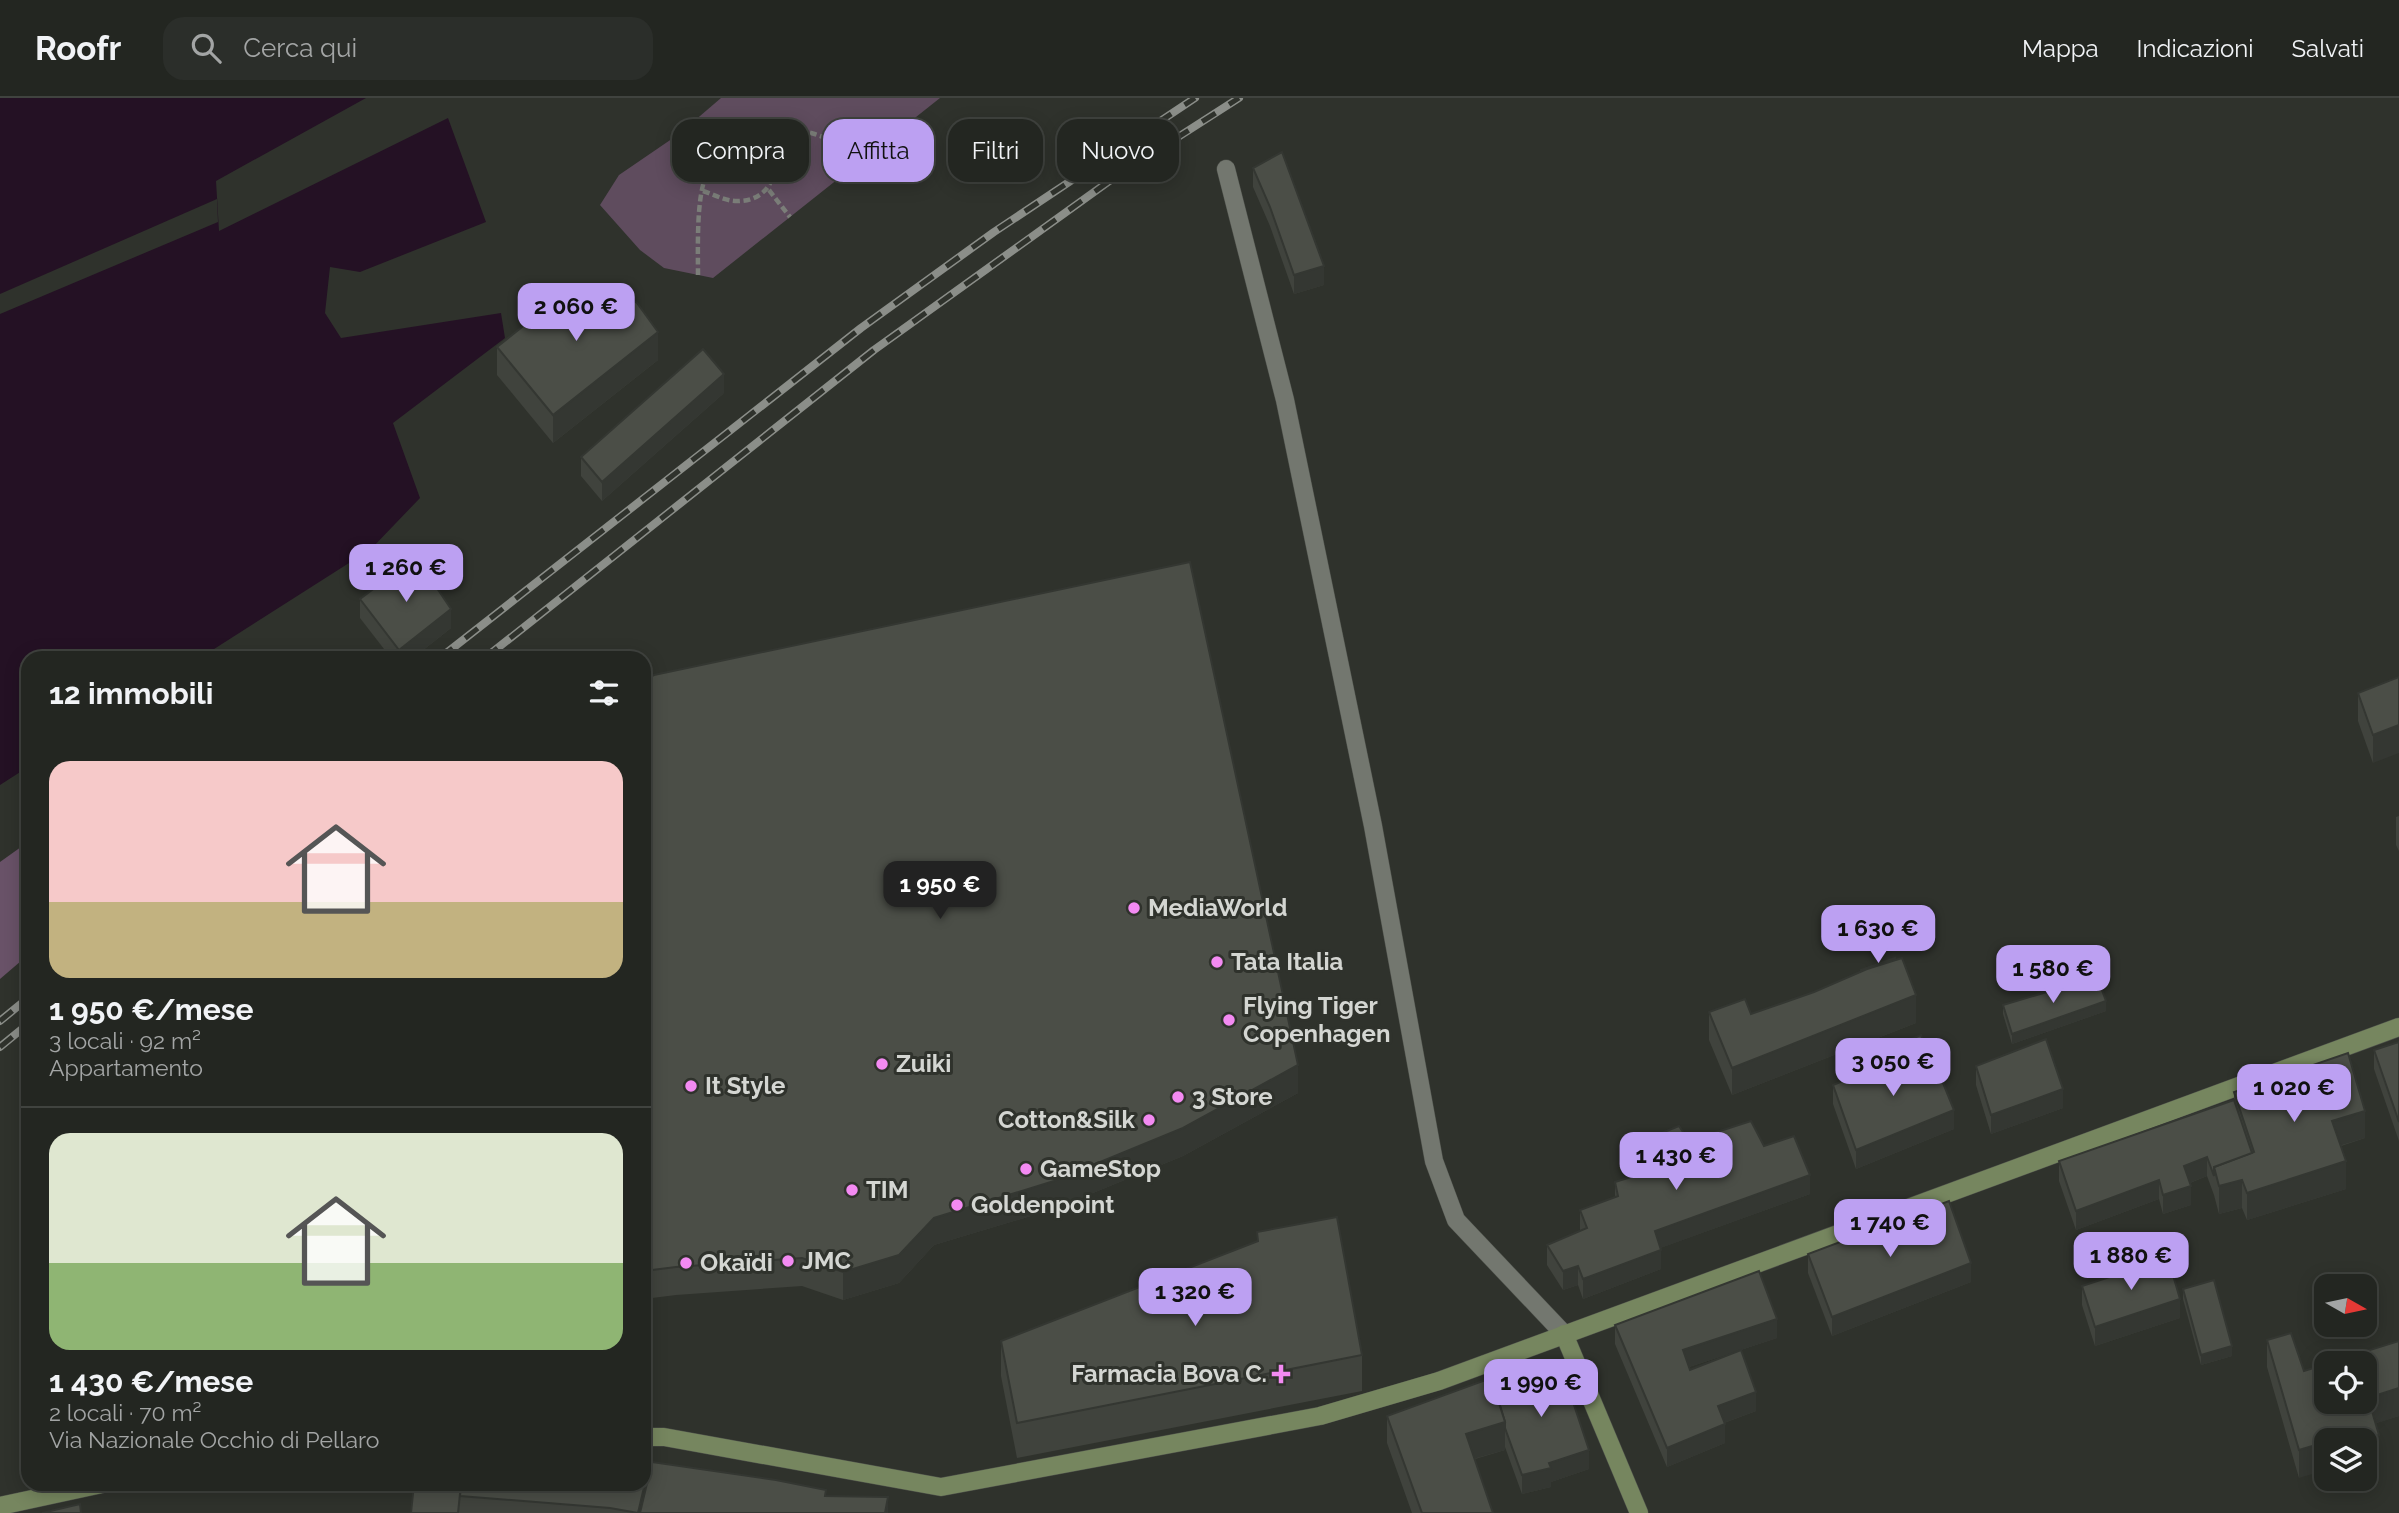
<!DOCTYPE html>
<html lang="it">
<head>
<meta charset="utf-8">
<style>
  :root { --surface:#232621; --page:#2b2e2a; --text:#f1f3f6; --muted:#a3a5a5; --line:#40433f; --accent:#bca0f2 }
  body { margin:0; font-family:Raleway,sans-serif; background:var(--page); color:var(--text); height:100vh; display:flex; flex-direction:column; font-size:26px; white-space:nowrap }
  * { box-sizing:border-box; margin:0 }
  p { font-size:23px; color:var(--muted) }
  .icon { flex:none; width:38px; height:38px; fill:none; stroke:currentColor; stroke-width:2; stroke-linecap:round; stroke-linejoin:round }
  .map { position:relative; flex:1; overflow:hidden }
  .sheet { position:absolute; left:21px; top:553px; width:630px; height:840px; display:flex; flex-direction:column; background:var(--surface); border-radius:21px; box-shadow:0 4px 18px #0003,0 0 0 2px var(--line) }
  .sheet>* { flex:none }
  .top-card { position:absolute; left:672px; top:21px; width:665px; height:63px; display:flex; gap:14px }
  .needle { width:46px; rotate:99deg }
  .fabs { position:absolute; left:2314px; top:1176px; display:grid; gap:14px }
  .fabs a { display:grid; place-items:center; width:63px; height:63px; border-radius:14px; background:var(--surface); box-shadow:0 4px 18px #0003,0 0 0 2px var(--line); font-size:35px }
  .price { position:absolute; translate:-50% -60px; padding:0 16px; border-radius:14px; background:var(--accent); color:#111; font-size:23px; line-height:46px; filter:drop-shadow(0 2px 4px #0008) }
  .price::after { content:''; position:absolute; left:50%; top:42px; width:21px; height:16px; margin-left:-10px; background:inherit; clip-path:polygon(0 0,100% 0,50% 100%) }
  .price.on { background:#222; color:#fff }
  ul { padding:0; list-style:none }
  li { display:grid; align-content:center; gap:14px; height:371px; padding:0 28px }
  li+li { border-top:2px solid var(--line) }
  li span { display:grid; place-items:center; height:217px; border-radius:21px; color:#555 }
  li>.icon { margin-inline-start:auto }
  span .icon { width:126px; height:126px; fill:#fffc; stroke-width:1 }
  li b { font-size:30px }
  h2 { display:flex; justify-content:space-between; align-items:center; height:84px; padding:0 28px; font-size:30px }
  .tag { padding:0 24px; border-radius:21px; background:var(--surface); box-shadow:0 4px 18px #0003,0 0 0 2px var(--line); font-size:24px; line-height:63px }
  .tag.on { background:var(--accent); color:#111 }
  header { display:flex; align-items:center; gap:42px; box-sizing:border-box; height:98px; padding:0 35px; background:var(--surface); border-bottom:2px solid var(--line) }
  header strong { font-size:33px }
  nav { display:flex; gap:38px; margin-inline-start:auto; font-size:24px }
  .search { width:490px; height:63px; background:var(--page); display:flex; align-items:center; gap:18px; box-sizing:border-box; padding:0 24px; border-radius:21px; color:var(--muted); font-size:26px }
  .map>svg:first-child { display:block }
</style>
</head>
<body>
<header>
<strong>Roofr</strong>
<div class="search"><svg class="icon" aria-label="search" viewBox="0 0 24 24"><circle cx="10" cy="10" r="6"/><path d="M15 15l6 6"/></svg>Cerca qui</div>
<nav><a>Mappa</a><a>Indicazioni</a><a>Salvati</a></nav>
</header>
<div class="map">
<svg width="2399" height="1415" viewBox="0 0 2399 1415">
  <rect width="100%" height="100%" fill="#2f322c"/>
  <polygon fill="#5f4c5e" points="721,0 940,0 713,180 664,170 640,152 600,107 619,77 679,36"/>
  <polygon fill="#695268" points="28,744 28,857 0,881 0,764"/>
  <polygon fill="#241124" points="0,0 366,0 216,83 219,133 448,20 486,124 360,174 330,169 325,215 341,240 501,215 505,240 393,325 420,400 371,451 200,560 28,560 28,669 0,687"/>
  <polygon fill="#2f322c" points="217,101 218,124 0,216 0,196"/>
  <g fill="none" stroke-linecap="round" stroke-linejoin="round">
    <defs>
      <polyline id="lane" points="1226,71 1285,302 1373,728 1434,1063 1456,1122 1564,1236"/>
      <g id="secondary">
        <polyline points="1564,1236 1639,1415"/>
        <polyline points="644,1339 664,1339 941,1389 1320,1318 1439,1283 2399,929"/>
        <polyline points="0,1408 102,1386"/>
      </g>
    </defs>
    <use href="#lane" stroke="#4c4f49" stroke-width="19"/>
    <use href="#secondary" stroke="#4c4f49" stroke-width="19"/>
    <g stroke="#7b7e79" stroke-width="4.5" stroke-dasharray="7 3.5" stroke-linecap="butt">
      <polyline points="769,92 790,119"/>
      <path d="M703 93C715 97 727 104 740 103 770 102 786 69 762 48 758 45 751 43 747 41"/>
      <path d="M698 177C698 152 696 97 707 76 726 41 775 25 811 35 829 40 848 51 865 59"/>
    </g>
    <use href="#lane" stroke="#73776f" stroke-width="18"/>
    <use href="#secondary" stroke="#76865f" stroke-width="18"/>
    <defs>
      <g id="rail">
        <polyline points="440,560 861,230 994,134 1195,0"/>
        <polyline points="485,560 874,252 1108,84 1239,0"/>
        <polyline points="0,923 28,900"/>
        <polyline points="0,949 28,926"/>
      </g>
    </defs>
    <use href="#rail" stroke="#8b8e89" stroke-width="8"/>
    <use href="#rail" stroke="#2f322c" stroke-width="5" stroke-dasharray="16" stroke-linecap="butt"/>
  </g>
  <g fill="#40433d">
    <polygon points="1253,70 1324,187 1294,196 1270,128 1253,89"/>
    <polygon points="497,249 658,262 553,345 497,277"/>
    <polygon points="724,295 602,403 581,378 581,359"/>
    <polygon points="360,501 451,530 413,560 391,560 360,520"/>
    <polygon points="2399,579 2373,665 2358,623 2358,595"/>
    <polygon points="644,582 1298,995 1183,1058 1054,1111 934,1147 899,1185 843,1202 802,1188 676,1197 644,1201"/>
    <polygon points="2399,718 2399,753 2396,747 2396,719"/>
    <polygon points="2003,907 2106,913 2012,946 2003,916"/>
    <polygon points="1709,914 1751,916 1916,925 1732,997 1709,942"/>
    <polygon points="2399,944 2399,1043 2374,971 2374,952"/>
    <polygon points="1867,959 1954,1031 1856,1071 1833,1006 1833,987 1868,972 1867,969"/>
    <polygon points="1976,968 2063,1010 1991,1036 1976,987"/>
    <polygon points="2234,994 2365,1040 2341,1048 2346,1091 2247,1122 2242,1110 2219,1116 2214,1097 2207,1078 2190,1085 2191,1107 2163,1116 2159,1101 2076,1132 2059,1083 2059,1063 2234,1002"/>
    <polygon points="1689,1043 1764,1048 1810,1096 1660,1150 1661,1171 1583,1201 1578,1187 1563,1192 1547,1167 1547,1147 1580,1133 1580,1112 1615,1100 1615,1084 1628,1080 1624,1069 1624,1050"/>
    <polygon points="1257,1134 1362,1257 1362,1293 1017,1360 1001,1278 1001,1243 1257,1144"/>
    <polygon points="1808,1156 1971,1184 1832,1238 1808,1175"/>
    <polygon points="2082,1188 2180,1220 2095,1248 2082,1207"/>
    <polygon points="2183,1191 2232,1258 2201,1267 2183,1201"/>
    <polygon points="1615,1227 1777,1240 1689,1269 1690,1272 1756,1313 1724,1325 1725,1345 1667,1369 1615,1246"/>
    <polygon points="2267,1242 2304,1273 2399,1243 2399,1318 2376,1325 2379,1364 2364,1369 2364,1342 2326,1342 2299,1380 2267,1269"/>
    <polygon points="1494,1288 1589,1371 1551,1384 1551,1389 1522,1396 1505,1349 1505,1352 1475,1361 1493,1415 1412,1415 1387,1345 1387,1318"/>
    <polygon points="652,1364 826,1398 888,1415 411,1415 414,1386"/>
  </g>
  <g fill="#343732">
    <polygon points="1324,168 1324,187 1294,196 1294,177"/>
    <polygon points="658,234 658,262 553,345 553,317"/>
    <polygon points="724,276 724,295 602,403 602,384"/>
    <polygon points="451,511 451,530 413,560 399,560 399,552"/>
    <polygon points="2399,627 2399,655 2373,665 2373,637"/>
    <polygon points="1916,897 1916,925 1732,997 1732,970"/>
    <polygon points="2106,903 2106,913 2012,946 2012,936"/>
    <polygon points="1298,967 1298,995 1183,1058 1054,1111 934,1147 899,1185 843,1202 843,1174 934,1120"/>
    <polygon points="2063,991 2063,1010 1991,1036 1991,1017"/>
    <polygon points="1954,1012 1954,1031 1856,1071 1856,1052"/>
    <polygon points="2365,1013 2365,1040 2332,1050 2332,1023"/>
    <polygon points="2207,1059 2207,1078 2184,1087 2184,1068"/>
    <polygon points="2346,1063 2346,1091 2247,1122 2247,1095"/>
    <polygon points="1810,1077 1810,1096 1655,1152 1655,1133"/>
    <polygon points="2159,1082 2159,1101 2076,1132 2076,1113"/>
    <polygon points="2242,1082 2242,1110 2219,1116 2219,1088"/>
    <polygon points="2191,1088 2191,1107 2163,1116 2163,1097"/>
    <polygon points="1661,1152 1661,1171 1583,1201 1583,1181"/>
    <polygon points="1971,1165 1971,1184 1832,1238 1832,1219"/>
    <polygon points="1578,1168 1578,1187 1563,1192 1563,1173"/>
    <polygon points="2180,1201 2180,1220 2095,1248 2095,1229"/>
    <polygon points="1777,1221 1777,1240 1683,1271 1683,1252"/>
    <polygon points="2232,1248 2232,1258 2201,1267 2201,1257"/>
    <polygon points="2399,1290 2399,1318 2368,1328 2368,1300"/>
    <polygon points="1756,1294 1756,1313 1718,1327 1718,1308"/>
    <polygon points="1505,1324 1505,1352 1466,1363 1466,1336"/>
    <polygon points="1725,1326 1725,1345 1667,1369 1667,1350"/>
    <polygon points="2379,1337 2379,1364 2364,1369 2364,1342 2360,1342"/>
    <polygon points="2349,1338 2349,1342 2333,1342"/>
    <polygon points="2326,1344 2326,1372 2299,1380 2299,1352"/>
    <polygon points="1589,1352 1589,1371 1551,1384 1551,1389 1522,1396 1522,1377 1549,1365"/>
    <polygon points="652,1355 652,1383 644,1415 638,1415"/>
    <polygon points="888,1399 888,1415 885,1415"/>
  </g>
  <g fill="#4b4e47" stroke="#343732" stroke-width="2">
    <polygon points="1282,54 1324,168 1294,177 1270,109 1253,70"/>
    <polygon points="609,188 637,205 658,234 553,317 497,249 571,190"/>
    <polygon points="703,251 724,276 602,384 581,359"/>
    <polygon points="416,459 451,511 399,552 360,501"/>
    <polygon points="1190,464 1298,967 1183,1030 1054,1083 934,1120 899,1157 843,1174 802,1160 676,1169 644,1173 644,582 654,577"/>
    <polygon points="2399,579 2399,627 2373,637 2358,595"/>
    <polygon points="1895,860 1895,862 1862,874 1861,872"/>
    <polygon points="1902,860 1916,897 1732,970 1709,914 1745,901 1751,916 1814,894 1867,871"/>
    <polygon points="2097,879 2106,903 2012,936 2003,907"/>
    <polygon points="1921,937 1925,949 1872,971 1867,959"/>
    <polygon points="2046,941 2063,991 1991,1017 1976,968"/>
    <polygon points="2399,944 2399,1024 2374,952"/>
    <polygon points="1928,948 1954,1012 1856,1052 1833,987"/>
    <polygon points="2348,955 2365,1013 2332,1023 2346,1063 2247,1095 2242,1082 2219,1088 2214,1069 2254,1054 2234,994"/>
    <polygon points="2234,1002 2252,1055 2214,1069 2214,1078 2207,1059 2184,1068 2191,1088 2163,1097 2159,1082 2076,1113 2059,1063"/>
    <polygon points="1751,1023 1764,1048 1794,1038 1810,1077 1655,1133 1661,1152 1583,1181 1578,1168 1563,1173 1547,1147 1587,1130 1580,1112 1618,1098 1615,1084 1634,1078 1624,1050 1679,1028 1689,1043"/>
    <polygon points="1949,1103 1971,1165 1832,1219 1808,1156"/>
    <polygon points="1337,1119 1362,1257 1017,1325 1001,1243 1258,1143 1257,1134"/>
    <polygon points="2168,1160 2180,1201 2095,1229 2082,1188"/>
    <polygon points="1759,1173 1777,1221 1683,1252 1690,1272 1741,1252 1756,1294 1718,1308 1725,1326 1667,1350 1615,1227"/>
    <polygon points="2214,1182 2232,1248 2201,1257 2183,1191"/>
    <polygon points="2291,1235 2304,1273 2326,1266 2326,1304 2364,1304 2364,1265 2328,1265 2399,1243 2399,1290 2368,1300 2379,1337 2360,1342 2350,1342 2349,1338 2333,1342 2326,1342 2326,1344 2299,1352 2267,1242"/>
    <polygon points="1543,1269 1559,1271 1564,1277 1589,1352 1549,1365 1551,1370 1522,1377 1505,1330 1505,1324 1494,1288"/>
    <polygon points="1491,1280 1505,1324 1466,1336 1493,1415 1422,1415 1387,1318"/>
    <polygon points="644,1354 652,1355 638,1415 610,1410 460,1398 461,1386 644,1386"/>
    <polygon points="652,1364 776,1382 826,1392 825,1398 888,1399 885,1415 640,1415"/>
    <polygon points="414,1386 461,1386 458,1415 411,1415"/>
    <polygon points="80,1406 81,1415 42,1415"/>
  </g>
  <g fill="#f38af2" stroke="#2f322c" stroke-width="2.5">
    <circle cx="1134" cy="810" r="7"/>
    <circle cx="1217" cy="864" r="7"/>
    <circle cx="1229" cy="922" r="7"/>
    <circle cx="882" cy="966" r="7"/>
    <circle cx="691" cy="988" r="7"/>
    <circle cx="1178" cy="999" r="7"/>
    <circle cx="1149" cy="1022" r="7"/>
    <circle cx="1026" cy="1071" r="7"/>
    <circle cx="852" cy="1092" r="7"/>
    <circle cx="957" cy="1107" r="7"/>
    <circle cx="788" cy="1163" r="7"/>
    <circle cx="686" cy="1165" r="7"/>
    <path d="M1277.5 1265.5h7v7h7v7h-7v7h-7v-7h-7v-7h7z"/>
  </g>
  <g text-anchor="middle" stroke-width="6" stroke-linejoin="round" paint-order="stroke">
    <g font-size="24" font-weight="bold" fill="#d4d6d2" stroke="#2f322c" text-anchor="start">
      <text x="1148" y="818">MediaWorld</text>
      <text x="1231" y="872">Tata Italia</text>
      <text x="1243" y="916">Flying Tiger<tspan x="1243" dy="28">Copenhagen</tspan></text>
      <text x="896" y="974">Zuiki</text>
      <text x="705" y="996">It Style</text>
      <text x="1192" y="1007">3 Store</text>
      <text x="1135" y="1030" text-anchor="end">Cotton&amp;Silk</text>
      <text x="1040" y="1079">GameStop</text>
      <text x="866" y="1100">TIM</text>
      <text x="971" y="1115">Goldenpoint</text>
      <text x="802" y="1171">JMC</text>
      <text x="700" y="1173">Okaïdi</text>
      <text x="1267" y="1284" text-anchor="end">Farmacia Bova C.</text>
    </g>
  </g>
</svg>
<div class="fabs">
<a><svg class="needle" viewBox="-14 -14 28 28"><path d="M0-13l5 13h-10z" fill="#e53935"/><path d="M0 13l5-13h-10z" fill="#a3a5a5"/></svg></a>
<a><svg class="icon" aria-label="locate" viewBox="0 0 24 24"><circle cx="12" cy="12" r="6"/><path d="M12 2v4M12 18v4M2 12h4M18 12h4"/></svg></a>
<a><svg class="icon" aria-label="layers" viewBox="0 0 24 24"><path d="M12 4l9 5-9 5-9-5zM3 14l9 5 9-5"/></svg></a>
</div>
<b class="price" style="left:576px;top:245px">2 060 €</b>
<b class="price" style="left:406px;top:506px">1 260 €</b>
<b class="price on" style="left:940px;top:823px">1 950 €</b>
<b class="price" style="left:1878px;top:867px">1 630 €</b>
<b class="price" style="left:2053px;top:907px">1 580 €</b>
<b class="price" style="left:1893px;top:1000px">3 050 €</b>
<b class="price" style="left:2294px;top:1026px">1 020 €</b>
<b class="price" style="left:1676px;top:1094px">1 430 €</b>
<b class="price" style="left:1890px;top:1161px">1 740 €</b>
<b class="price" style="left:2131px;top:1194px">1 880 €</b>
<b class="price" style="left:1195px;top:1230px">1 320 €</b>
<b class="price" style="left:1541px;top:1321px">1 990 €</b>
<div class="top-card">
<a class="tag">Compra</a>
<a class="tag on">Affitta</a>
<a class="tag">Filtri</a>
<a class="tag">Nuovo</a>
</div>
<section class="sheet">
<h2>12 immobili<svg class="icon" aria-label="filters" viewBox="0 0 24 24"><path d="M4 7h16M4 17h16"/><circle cx="9" cy="7" r="2"/><circle cx="15" cy="17" r="2"/></svg></h2>
<ul>
<li><span style="background:linear-gradient(#f6c9c9 65%,#c2b280 0)"><svg class="icon" aria-label="home" viewBox="0 0 24 24"><path d="M3 11l9-7 9 7M6 9v11h12V9"/></svg></span><div><b>1 950 €/mese</b><p>3 locali · 92 m²</p><p>Appartamento</p></div></li>
<li><span style="background:linear-gradient(#dfe7d0 60%,#8fb573 0)"><svg class="icon" aria-label="home" viewBox="0 0 24 24"><path d="M3 11l9-7 9 7M6 9v11h12V9"/></svg></span><div><b>1 430 €/mese</b><p>2 locali · 70 m²</p><p>Via Nazionale Occhio di Pellaro</p></div></li>
</ul>
</section>
</div>
</body>
</html>
